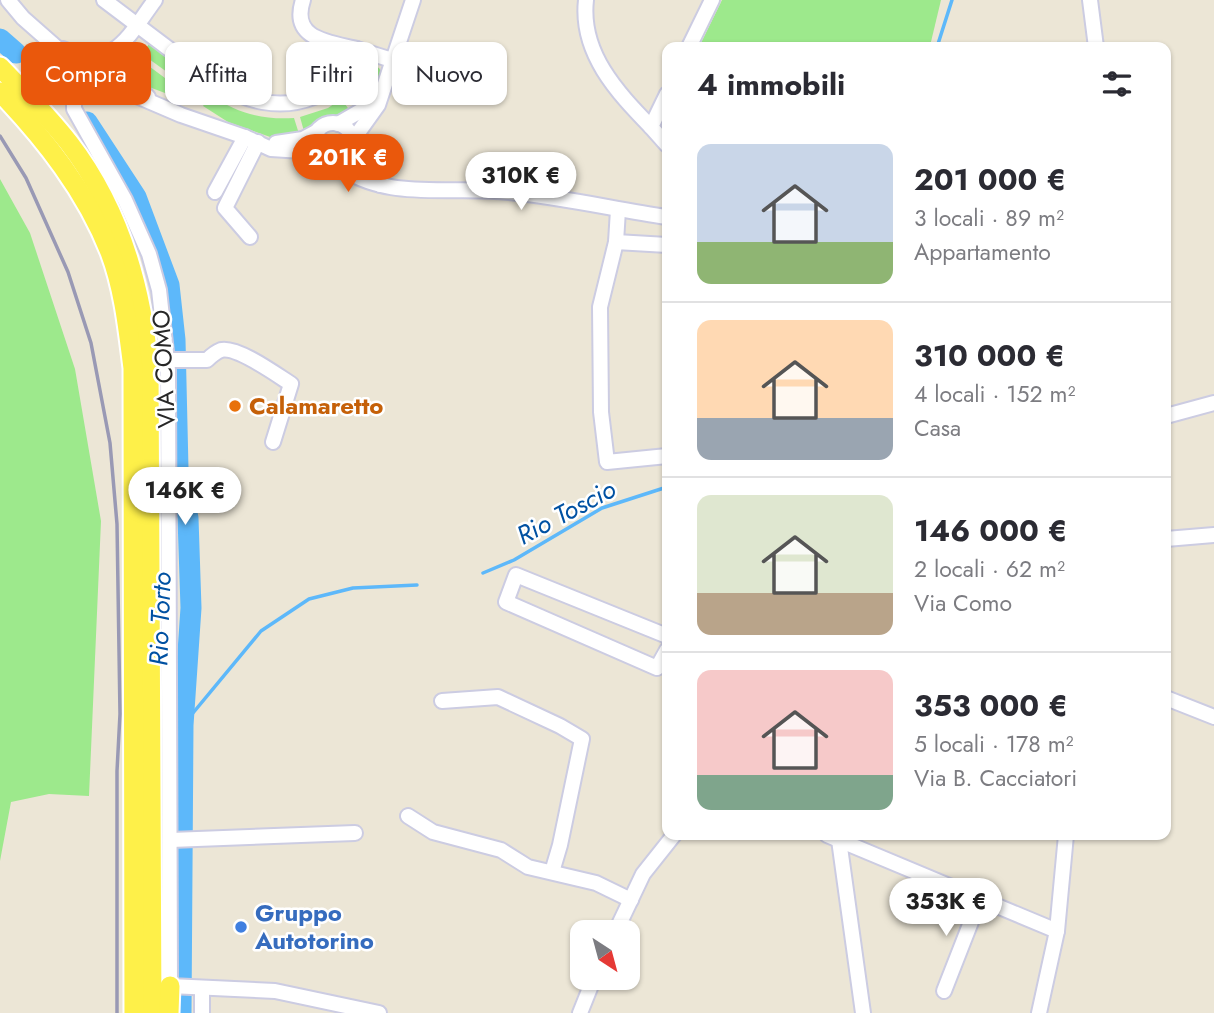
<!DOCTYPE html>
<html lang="it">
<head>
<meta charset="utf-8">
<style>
  :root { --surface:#fff; --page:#f7f7f7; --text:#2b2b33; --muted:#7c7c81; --line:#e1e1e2; --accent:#ea580c }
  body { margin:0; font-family:Jost,sans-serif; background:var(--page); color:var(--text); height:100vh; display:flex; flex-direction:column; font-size:26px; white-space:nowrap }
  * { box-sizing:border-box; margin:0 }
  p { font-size:23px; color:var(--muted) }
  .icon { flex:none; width:38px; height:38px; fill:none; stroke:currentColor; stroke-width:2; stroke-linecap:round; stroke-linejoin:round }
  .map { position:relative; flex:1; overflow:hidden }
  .drawer { position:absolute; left:662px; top:42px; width:509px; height:798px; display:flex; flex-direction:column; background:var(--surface); border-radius:14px; box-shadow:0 2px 5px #0004 }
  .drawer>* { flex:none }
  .hud { position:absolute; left:21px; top:42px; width:536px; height:63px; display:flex; gap:14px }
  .needle { width:46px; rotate:144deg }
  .tools { position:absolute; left:570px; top:920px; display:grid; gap:14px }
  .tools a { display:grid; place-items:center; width:70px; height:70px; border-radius:14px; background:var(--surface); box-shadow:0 2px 5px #0004; font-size:35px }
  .price { position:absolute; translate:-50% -60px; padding:0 16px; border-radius:24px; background:#fff; color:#222; font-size:23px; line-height:46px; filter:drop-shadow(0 2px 4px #0008) }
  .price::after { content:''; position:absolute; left:50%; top:42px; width:21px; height:16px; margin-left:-10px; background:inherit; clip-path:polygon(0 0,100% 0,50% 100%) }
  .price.selected { background:var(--accent); color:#fff }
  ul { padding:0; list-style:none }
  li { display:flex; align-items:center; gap:21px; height:175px; padding:0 35px }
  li+li { border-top:2px solid var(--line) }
  li span { display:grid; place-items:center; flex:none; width:196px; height:140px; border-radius:14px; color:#555 }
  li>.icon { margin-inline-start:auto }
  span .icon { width:84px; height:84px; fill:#fffc; stroke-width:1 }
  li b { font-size:30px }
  h2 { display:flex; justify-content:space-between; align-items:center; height:84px; padding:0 35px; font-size:30px }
  .tag { padding:0 24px; border-radius:14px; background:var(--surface); box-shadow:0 2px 5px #0004; font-size:24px; line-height:63px }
  .tag.selected { background:var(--accent); color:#fff }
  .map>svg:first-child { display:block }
</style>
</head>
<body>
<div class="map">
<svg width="1214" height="1013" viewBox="0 0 1214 1013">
  <rect width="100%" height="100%" fill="#ece6d6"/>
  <g fill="#9de98c">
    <polygon points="722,0 941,0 930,46 699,47"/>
    <polygon points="149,44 209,88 204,94 174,77 142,54"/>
    <polygon points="138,58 169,81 202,98 197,105 141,84 130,70"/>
    <polygon points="363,62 379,68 385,78 371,100 356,110 343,91"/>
    <path d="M210 95C237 113 262 120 294 118L300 137 273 138 228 122 203 106Z"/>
    <polygon points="341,99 351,112 328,117 305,135 300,117 328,108"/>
    <polygon points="0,179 30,233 75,369 101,521 89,796 49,794 11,802 0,861"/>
  </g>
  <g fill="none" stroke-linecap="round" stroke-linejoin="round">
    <g stroke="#5db8fa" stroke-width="3.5">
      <polyline points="937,47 952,0"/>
      <polyline points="483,573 514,560 602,508 667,487"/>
      <polyline points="183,725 261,631 309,599 353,588 417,585"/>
    </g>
    <g stroke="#5db8fa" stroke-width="21">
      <polyline points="0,39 16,53"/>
      <polyline points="87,122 136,197 169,285 175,340 178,469 188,518 191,608 183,725 181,1013"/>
    </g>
    <defs>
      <g id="minor">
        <polyline points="8,0 23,18 73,62 104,82 181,115 245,137 271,149 302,151 318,157"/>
        <path d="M104 0 214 83C246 101 279 111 314 97 322 94 333 90 338 83 346 74 351 60 357 49L392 60"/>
        <path d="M303 0C290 39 328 42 357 49"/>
        <path d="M586 0C580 53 617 92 651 127"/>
        <polyline points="1090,0 1096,47"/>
        <path d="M123 43C118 67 131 82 148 97"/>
        <polyline points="689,47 712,0"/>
        <path d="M63 49C113 73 129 35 155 0"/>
        <polyline points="92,76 80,81 74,89 74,109 125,200 149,254 159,290 168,370 170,986 275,991 379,1013"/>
        <polyline points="667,94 651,127 667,145"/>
        <circle cx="333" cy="143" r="20"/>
        <polyline points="338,124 362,110 375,98"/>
        <polyline points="353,140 378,105 413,0"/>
        <polyline points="276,143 303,139 318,131"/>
        <polyline points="352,151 364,170 380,185"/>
        <path d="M334 163C386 203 448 185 509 192 561 197 614 209 667 217"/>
        <polyline points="215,192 245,137"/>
        <polyline points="618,210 616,242 600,307 601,412 607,462 667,456"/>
        <polyline points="250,237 225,208 258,142"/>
        <polyline points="616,242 667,245"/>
        <path d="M167 360H207C211 356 216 352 221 350 237 346 277 375 291 384L273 442"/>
        <polyline points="1166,416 1214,403"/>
        <polyline points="1166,539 1214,535"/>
        <polyline points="667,636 516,575 506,602 657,668 667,650"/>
        <polyline points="1166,698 1214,717"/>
        <polyline points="442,701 498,697 560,726 582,739 560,845 552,872"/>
        <polyline points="408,816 433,832 501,850 528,867 596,883 631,900"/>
        <polyline points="827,835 1057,931"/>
        <polyline points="171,840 355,833"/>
        <polyline points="839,840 863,1013"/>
        <polyline points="615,933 643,874 674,835"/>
        <polyline points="944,991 980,899"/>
        <polyline points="202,1013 202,988"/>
        <polyline points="580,1013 594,978"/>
        <polyline points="1039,1013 1057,931 1066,835"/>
      </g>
      <g id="major">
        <path d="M0 67C24 92 48 116 69 143 119 208 142 289 149 369L152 1013"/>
        <path d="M0 92C45 139 86 191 110 252 124 289 128 329 133 368L134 1013"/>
        <polyline points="169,1013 170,986"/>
      </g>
    </defs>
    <use href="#minor" stroke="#cccce2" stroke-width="18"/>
    <use href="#major" stroke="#fff" stroke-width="23"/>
    <use href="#minor" stroke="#fff" stroke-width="14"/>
    <use href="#major" stroke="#fef049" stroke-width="19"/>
    <polyline stroke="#9999b4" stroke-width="3.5" points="0,136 26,178 68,272 91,343 110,443 117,524 120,714 117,771 117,1013"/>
  </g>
  <circle fill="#e8710a" stroke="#fff" stroke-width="2.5" cx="235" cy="406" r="7"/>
  <circle fill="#3f7fe0" stroke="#fff" stroke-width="2.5" cx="241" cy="927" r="7"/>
  <g text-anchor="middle" stroke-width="5" stroke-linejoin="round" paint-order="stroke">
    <g font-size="24" fill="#272727" stroke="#fff">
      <text transform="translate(164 369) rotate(-93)" y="8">VIA COMO</text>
    </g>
    <g font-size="24" font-weight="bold" fill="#c56008" stroke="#fff" text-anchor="start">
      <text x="249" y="414">Calamaretto</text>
    </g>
    <g font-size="24" font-weight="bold" fill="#366cbe" stroke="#fff" text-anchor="start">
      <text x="255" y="921">Gruppo<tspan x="255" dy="28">Autotorino</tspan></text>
    </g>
    <g font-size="26" font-style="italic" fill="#0051a2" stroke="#fff">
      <text transform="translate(566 512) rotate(-28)" y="9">Rio Toscio</text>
      <text transform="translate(160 619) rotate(-88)" y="9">Rio Torto</text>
    </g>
  </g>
</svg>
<div class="tools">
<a><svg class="needle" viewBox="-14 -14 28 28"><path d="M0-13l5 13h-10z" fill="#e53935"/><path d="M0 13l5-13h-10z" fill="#7c7c81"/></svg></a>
</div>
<b class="price selected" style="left:348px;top:194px">201K €</b>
<b class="price" style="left:521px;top:212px">310K €</b>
<b class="price" style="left:185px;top:527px">146K €</b>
<b class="price" style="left:946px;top:938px">353K €</b>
<div class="hud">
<a class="tag selected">Compra</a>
<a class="tag">Affitta</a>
<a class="tag">Filtri</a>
<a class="tag">Nuovo</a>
</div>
<section class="drawer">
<h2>4 immobili<svg class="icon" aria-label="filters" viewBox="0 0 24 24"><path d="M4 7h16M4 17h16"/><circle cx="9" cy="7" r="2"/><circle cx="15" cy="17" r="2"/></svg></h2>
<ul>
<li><span style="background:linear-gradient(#c9d6e8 70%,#8fb573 0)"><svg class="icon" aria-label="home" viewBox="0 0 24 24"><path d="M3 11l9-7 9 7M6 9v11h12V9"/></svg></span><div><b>201 000 €</b><p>3 locali · 89 m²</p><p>Appartamento</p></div></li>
<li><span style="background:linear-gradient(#ffd9b3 70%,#9aa5b1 0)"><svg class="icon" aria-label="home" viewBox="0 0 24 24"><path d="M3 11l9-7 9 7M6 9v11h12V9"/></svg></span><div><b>310 000 €</b><p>4 locali · 152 m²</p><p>Casa</p></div></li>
<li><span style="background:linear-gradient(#dfe7d0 70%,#b9a48a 0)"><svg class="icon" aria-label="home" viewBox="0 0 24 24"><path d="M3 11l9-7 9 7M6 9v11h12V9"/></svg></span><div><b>146 000 €</b><p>2 locali · 62 m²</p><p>Via Como</p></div></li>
<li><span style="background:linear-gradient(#f6c9c9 75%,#7fa58c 0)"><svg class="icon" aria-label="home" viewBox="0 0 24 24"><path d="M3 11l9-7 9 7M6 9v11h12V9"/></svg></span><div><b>353 000 €</b><p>5 locali · 178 m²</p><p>Via B. Cacciatori</p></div></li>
</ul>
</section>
</div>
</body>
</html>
